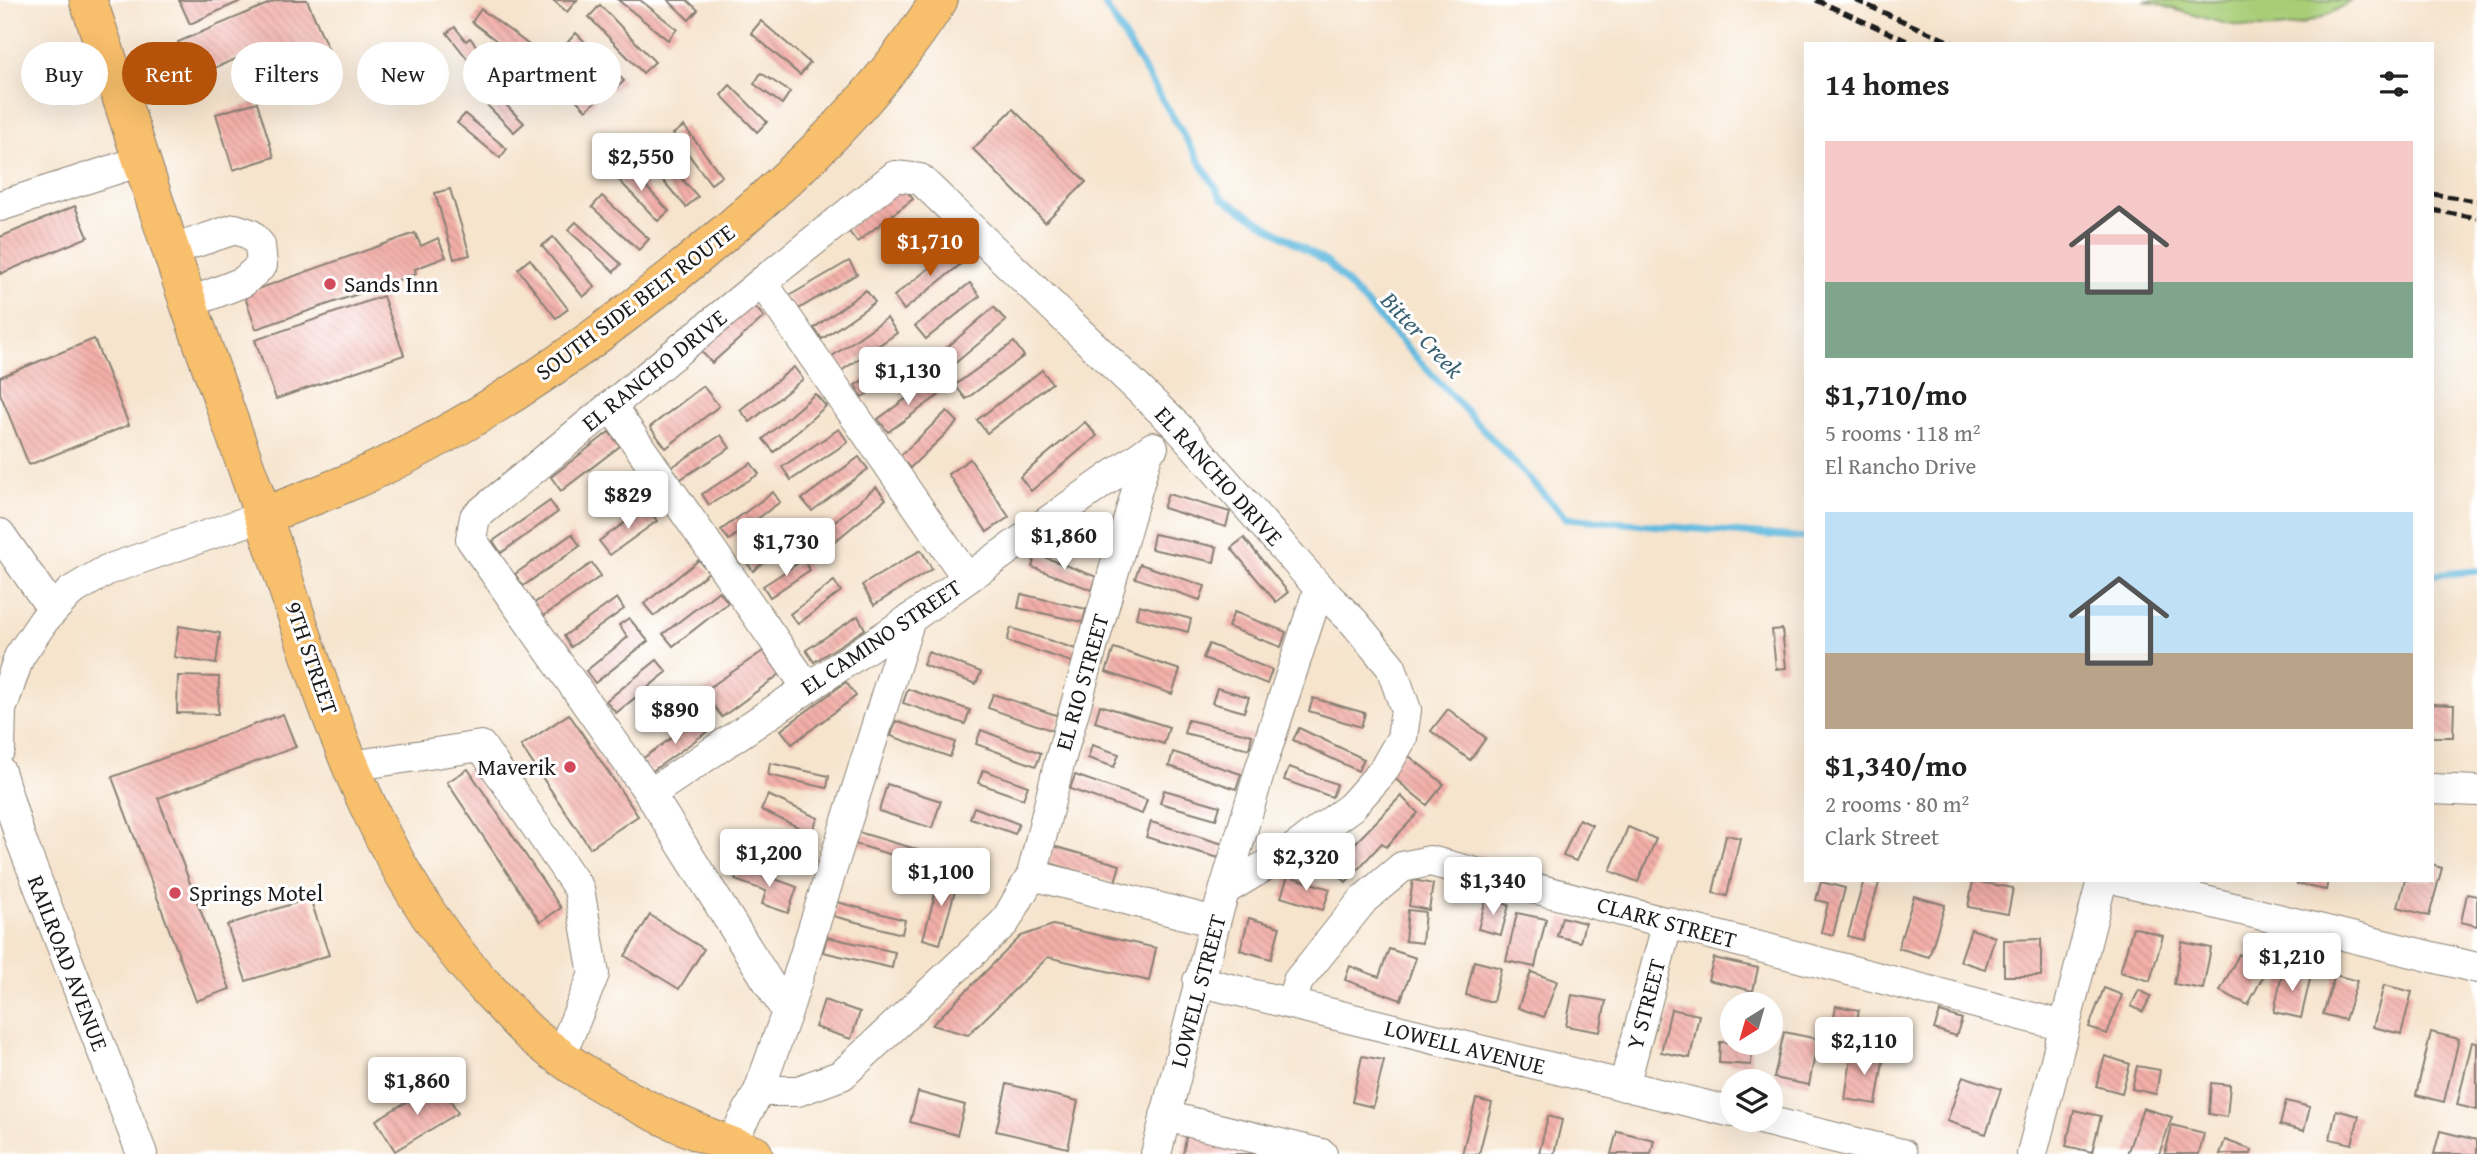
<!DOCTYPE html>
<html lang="en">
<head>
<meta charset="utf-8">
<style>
  :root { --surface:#fff; --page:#f6f6f6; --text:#222; --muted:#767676; --accent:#b45309 }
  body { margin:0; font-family:"Gentium Book Plus",serif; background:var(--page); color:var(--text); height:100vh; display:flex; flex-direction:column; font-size:26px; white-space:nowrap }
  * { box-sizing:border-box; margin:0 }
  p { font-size:23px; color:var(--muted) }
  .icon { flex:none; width:38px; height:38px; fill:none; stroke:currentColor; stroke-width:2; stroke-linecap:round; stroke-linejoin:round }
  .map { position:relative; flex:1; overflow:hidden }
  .drawer { position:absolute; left:1804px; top:42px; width:630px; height:840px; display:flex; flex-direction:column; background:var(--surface); border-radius:0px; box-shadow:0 7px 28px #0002 }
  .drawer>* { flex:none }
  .guide { position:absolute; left:21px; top:42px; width:665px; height:63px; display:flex; gap:14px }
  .needle { width:46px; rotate:217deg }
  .buttons { position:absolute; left:1720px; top:992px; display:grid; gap:14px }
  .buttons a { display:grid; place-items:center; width:63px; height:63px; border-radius:50%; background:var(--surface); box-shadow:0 7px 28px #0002; font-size:35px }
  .price { position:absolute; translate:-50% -60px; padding:0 16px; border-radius:7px; background:#fff; color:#222; font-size:23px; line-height:46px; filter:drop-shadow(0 2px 4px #0008) }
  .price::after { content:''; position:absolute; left:50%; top:42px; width:21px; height:16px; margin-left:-10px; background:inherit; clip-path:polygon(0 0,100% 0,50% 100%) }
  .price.current { background:var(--accent); color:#fff }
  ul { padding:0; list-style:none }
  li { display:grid; align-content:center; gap:14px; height:371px; padding:0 21px }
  li span { display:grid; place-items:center; height:217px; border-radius:0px; color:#555 }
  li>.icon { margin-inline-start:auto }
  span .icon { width:126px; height:126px; fill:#fffc; stroke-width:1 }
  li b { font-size:30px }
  h2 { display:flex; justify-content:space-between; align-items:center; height:84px; padding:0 21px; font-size:30px }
  .pill { padding:0 24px; border-radius:32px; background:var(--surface); box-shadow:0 7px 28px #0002; font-size:24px; line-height:63px }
  .pill.current { background:var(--accent); color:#fff }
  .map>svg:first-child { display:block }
</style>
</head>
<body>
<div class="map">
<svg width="2477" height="1154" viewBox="0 0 2477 1154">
  <defs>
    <pattern id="building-back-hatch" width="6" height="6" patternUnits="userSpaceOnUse" patternTransform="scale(1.75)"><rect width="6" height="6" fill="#f3afa9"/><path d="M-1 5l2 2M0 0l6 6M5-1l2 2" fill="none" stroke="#d09691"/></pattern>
  </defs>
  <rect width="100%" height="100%" fill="#fff"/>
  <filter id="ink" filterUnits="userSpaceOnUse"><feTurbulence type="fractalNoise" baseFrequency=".0143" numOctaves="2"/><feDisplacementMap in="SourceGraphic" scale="14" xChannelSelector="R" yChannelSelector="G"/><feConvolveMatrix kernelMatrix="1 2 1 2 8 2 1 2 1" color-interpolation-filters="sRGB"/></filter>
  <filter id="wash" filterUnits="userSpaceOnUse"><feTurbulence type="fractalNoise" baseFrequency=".00686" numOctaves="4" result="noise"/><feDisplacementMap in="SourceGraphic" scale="28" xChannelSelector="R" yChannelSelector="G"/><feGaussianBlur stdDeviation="1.57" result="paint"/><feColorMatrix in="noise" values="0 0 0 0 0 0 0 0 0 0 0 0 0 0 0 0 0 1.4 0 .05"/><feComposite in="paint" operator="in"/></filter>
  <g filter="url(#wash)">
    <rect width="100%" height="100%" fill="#f6e4cd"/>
    <path fill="#a7cd77" stroke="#62744a" stroke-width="2" d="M2144 0H2352C2281 51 2219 22 2144 0Z"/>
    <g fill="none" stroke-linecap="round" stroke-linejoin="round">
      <g stroke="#62badf" stroke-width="7">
        <polyline points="1102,0 1222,198 1328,263 1566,518 1806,538"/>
        <polyline points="2432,575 2477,571"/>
      </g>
    </g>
    <g id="blocks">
      <g fill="url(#building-back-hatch)">
        <polygon points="179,0 243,0 190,24"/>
        <polygon points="277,0 307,0 329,51 269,77 257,50 193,77 178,42"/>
        <polygon points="553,0 577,0 567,12"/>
        <polygon points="618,0 640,0 677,29 668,40"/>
        <polygon points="668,0 687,0 698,10 689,20"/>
        <polygon points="600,5 655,62 643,73 589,17"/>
        <polygon points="481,9 529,45 519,58 472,22"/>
        <polygon points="761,21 810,63 800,75 751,33"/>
        <polygon points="455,27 466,41 470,38 497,72 485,81 447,33"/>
        <polygon points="576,33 624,81 613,91 566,44"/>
        <polygon points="554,58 596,101 586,110 544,67"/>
        <polygon points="761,73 790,92 782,104 754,84"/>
        <polygon points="524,80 533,88 525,96 517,89"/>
        <polygon points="730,85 767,122 757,132 721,95"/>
        <polygon points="492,91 524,123 514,132 483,101"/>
        <polygon points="257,102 274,157 233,170 216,114"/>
        <polygon points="1013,109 1086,182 1045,222 973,149"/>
        <polygon points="465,114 507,149 500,158 457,123"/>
        <polygon points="684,126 722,176 711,184 673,134"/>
        <polygon points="662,156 698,197 686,207 650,166"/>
        <polygon points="625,164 669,211 658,221 614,175"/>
        <polygon points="903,186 913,199 857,242 847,229"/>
        <polygon points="450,189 470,255 454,259 435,193"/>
        <polygon points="602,196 649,239 639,250 592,207"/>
        <polygon points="75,206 88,237 0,274 0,237"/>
        <polygon points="576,222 621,264 614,272 568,230"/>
        <polygon points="415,233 421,246 438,238 446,257 415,269 416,274 256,329 244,294"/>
        <polygon points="553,237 595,287 583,297 542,246"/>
        <polygon points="957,246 967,259 904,310 894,296"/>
        <polygon points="530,259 568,309 556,318 518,269"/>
        <polygon points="849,261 857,274 795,311 787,297"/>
        <polygon points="970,283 980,296 926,339 915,326"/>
        <polygon points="866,290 875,302 822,339 814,328"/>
        <polygon points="383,296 404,355 276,399 255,340"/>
        <polygon points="753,304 764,317 712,363 701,351"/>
        <polygon points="994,307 1006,321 948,369 937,356"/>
        <polygon points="887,318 897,333 838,373 828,359"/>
        <polygon points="94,339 129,425 29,465 0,393 0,377"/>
        <polygon points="1014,342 1024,356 966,399 955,385"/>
        <polygon points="909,353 916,365 862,397 855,385"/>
        <polygon points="794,367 803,379 750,422 740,410"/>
        <polygon points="1042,370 1052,383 987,433 977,420"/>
        <polygon points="929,382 939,395 888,432 878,419"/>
        <polygon points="703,386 719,406 666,448 650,427"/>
        <polygon points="815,394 826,406 774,452 763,439"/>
        <polygon points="947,411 958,422 910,468 899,457"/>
        <polygon points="1085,422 1097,436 1031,491 1020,477"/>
        <polygon points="839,429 848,442 791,480 782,467"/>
        <polygon points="609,432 620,446 561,491 551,477"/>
        <polygon points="721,435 730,448 679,480 672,467"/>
        <polygon points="859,457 868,469 812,511 802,499"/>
        <polygon points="970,459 1009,517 987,532 948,474"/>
        <polygon points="751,463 759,474 709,505 702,494"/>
        <polygon points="876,487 886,499 833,543 823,531"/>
        <polygon points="773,492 780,502 729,540 721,530"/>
        <polygon points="1168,494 1230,512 1226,527 1163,508"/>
        <polygon points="550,501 558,512 501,553 493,541"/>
        <polygon points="647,507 657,521 610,555 599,541"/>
        <polygon points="782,531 790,542 753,571 745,560"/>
        <polygon points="572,534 580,546 523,586 515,574"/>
        <polygon points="1154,534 1217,547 1214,562 1151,549"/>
        <polygon points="1244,538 1288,592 1276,602 1231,548"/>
        <polygon points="921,550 932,569 874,605 862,585"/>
        <polygon points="1036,554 1097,577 1092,590 1032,567"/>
        <polygon points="699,560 709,572 654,616 644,604"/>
        <polygon points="803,560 810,570 770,597 763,586"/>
        <polygon points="592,563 601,576 542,617 533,604"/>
        <polygon points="1140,564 1205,586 1200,600 1135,578"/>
        <polygon points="834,581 841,591 798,624 790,614"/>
        <polygon points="719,591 728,603 673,646 663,634"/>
        <polygon points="1021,594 1086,609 1083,622 1018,608"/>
        <polygon points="617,598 624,609 571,647 564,636"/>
        <polygon points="1139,605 1191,619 1188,632 1136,618"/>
        <polygon points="1234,612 1286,632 1281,647 1228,627"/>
        <polygon points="858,616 865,629 814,662 806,650"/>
        <polygon points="629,618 648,641 595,683 586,671 628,637 619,625"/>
        <polygon points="179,626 220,633 216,664 174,657"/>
        <polygon points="1011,628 1079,650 1075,663 1007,641"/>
        <polygon points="1782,629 1786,668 1776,669 1772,630"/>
        <polygon points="1209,644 1272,670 1267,684 1203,658"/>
        <polygon points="1114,648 1180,670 1172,694 1106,672"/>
        <polygon points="763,651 780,674 722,717 703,692"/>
        <polygon points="928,652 981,672 976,684 923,665"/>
        <polygon points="657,660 667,672 616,713 606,701"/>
        <polygon points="178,676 219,677 218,714 177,713"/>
        <polygon points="846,682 856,696 792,744 781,730"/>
        <polygon points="1217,688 1249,697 1244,712 1212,703"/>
        <polygon points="908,689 970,710 965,724 903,703"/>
        <polygon points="993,694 1059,716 1054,731 988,708"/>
        <polygon points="1313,698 1365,713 1361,727 1309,711"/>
        <polygon points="2432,704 2454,705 2453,737 2432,737"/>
        <polygon points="1100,705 1169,727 1164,744 1095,722"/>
        <polygon points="1448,709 1486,738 1470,760 1431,731"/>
        <polygon points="283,714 296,747 158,798 230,989 196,1001 112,777"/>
        <polygon points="569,714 638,816 590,848 521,746"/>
        <polygon points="698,719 707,732 651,772 642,759"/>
        <polygon points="1188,720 1252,735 1249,749 1184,733"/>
        <polygon points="896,721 955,742 950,757 891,736"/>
        <polygon points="1299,728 1364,759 1358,771 1293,740"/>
        <polygon points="981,730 1041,753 1036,766 976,744"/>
        <polygon points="1092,745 1119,754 1114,767 1088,758"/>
        <polygon points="1173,752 1241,774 1236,789 1169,766"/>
        <polygon points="1404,752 1444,784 1427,805 1388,773"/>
        <polygon points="770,763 829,776 827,788 768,775"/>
        <polygon points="1289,767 1337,784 1332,797 1284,780"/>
        <polygon points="468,769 561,908 540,922 447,782"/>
        <polygon points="983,770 1028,786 1023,799 978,783"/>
        <polygon points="1075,775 1147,800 1142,814 1070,789"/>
        <polygon points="887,784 941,801 932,828 879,811"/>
        <polygon points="1164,790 1220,806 1216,819 1160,803"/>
        <polygon points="768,795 818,818 811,833 761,810"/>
        <polygon points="1401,796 1418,813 1386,847 1382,843 1346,882 1331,868"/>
        <polygon points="974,807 1019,824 1015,834 970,818"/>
        <polygon points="1579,819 1592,825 1576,861 1563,856"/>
        <polygon points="1151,822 1223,844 1219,858 1146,837"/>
        <polygon points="1628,827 1656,839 1638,882 1610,871"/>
        <polygon points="858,832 919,850 916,862 855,844"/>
        <polygon points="1726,835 1740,838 1727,896 1713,893"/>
        <polygon points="750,837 807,847 805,860 748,850"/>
        <polygon points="1053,846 1120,865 1115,882 1049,863"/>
        <polygon points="2432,865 2442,868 2429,916 2398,907 2405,880 2432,880"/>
        <polygon points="740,866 797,887 788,913 762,904 766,891 735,880"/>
        <polygon points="941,872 959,877 940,944 923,939"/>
        <polygon points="1288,876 1330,889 1323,910 1281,897"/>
        <polygon points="1413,880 1433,884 1429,910 1409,906"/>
        <polygon points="1864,880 1879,883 1862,940 1848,936"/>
        <polygon points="2298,880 2328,880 2326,890 2297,884"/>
        <polygon points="1973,881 2013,888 2008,914 1968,907"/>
        <polygon points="1821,882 1845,888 1833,935 1821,932 1828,903 1816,900"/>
        <polygon points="2467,894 2477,896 2477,926 2461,922"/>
        <polygon points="1914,896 1945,905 1929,957 1898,948"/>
        <polygon points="310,898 329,955 246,981 227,925"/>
        <polygon points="1486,899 1509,905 1501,935 1478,929"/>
        <polygon points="837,902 905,920 902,934 833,916"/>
        <polygon points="1408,910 1425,912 1422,943 1405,941"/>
        <polygon points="1517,913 1546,919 1535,967 1506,961"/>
        <polygon points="650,915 704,949 679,989 625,956"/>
        <polygon points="1562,917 1585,923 1580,942 1557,936"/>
        <polygon points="1249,918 1280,927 1271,959 1240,950"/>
        <polygon points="1053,925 1156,948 1149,981 1048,957 968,1035 932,1025 1021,936"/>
        <polygon points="2133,927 2163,936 2150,981 2120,972"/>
        <polygon points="1971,929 1995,937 1985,969 1960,961"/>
        <polygon points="827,937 895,952 892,968 823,952"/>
        <polygon points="2041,939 2041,976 2004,976 2004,940"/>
        <polygon points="2182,942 2211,948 2203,989 2174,984"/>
        <polygon points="1389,949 1416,958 1401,1000 1345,980 1350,966 1379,977"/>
        <polygon points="2239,954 2267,969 2248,1005 2220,991"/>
        <polygon points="1714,958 1758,968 1753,991 1708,980"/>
        <polygon points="1474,961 1501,968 1493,1002 1466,995"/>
        <polygon points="2283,968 2311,975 2301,1018 2274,1012"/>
        <polygon points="1531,972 1557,981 1544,1017 1518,1008"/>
        <polygon points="2335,975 2357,981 2345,1020 2323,1014"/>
        <polygon points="2384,985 2412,992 2401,1034 2373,1027"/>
        <polygon points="2104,988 2122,995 2107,1034 2089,1027"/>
        <polygon points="2139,990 2151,996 2143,1012 2131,1006"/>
        <polygon points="1572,995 1606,1001 1600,1032 1566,1026"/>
        <polygon points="824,1000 860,1012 851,1039 815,1027"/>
        <polygon points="1836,1006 1859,1010 1853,1037 1831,1033"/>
        <polygon points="1671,1009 1699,1015 1690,1058 1661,1052"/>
        <polygon points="1940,1012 1962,1019 1956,1036 1934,1029"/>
        <polygon points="1784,1032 1818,1039 1809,1085 1774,1078"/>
        <polygon points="2431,1032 2459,1039 2444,1102 2416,1095"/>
        <polygon points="1720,1042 1752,1043 1751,1065 1719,1063"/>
        <polygon points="2472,1042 2477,1043 2477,1110 2457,1105"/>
        <polygon points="1852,1051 1884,1056 1876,1104 1845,1099"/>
        <polygon points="1362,1056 1384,1060 1373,1107 1352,1102"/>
        <polygon points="2105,1056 2130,1064 2122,1093 2096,1086"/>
        <polygon points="2137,1066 2160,1070 2156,1094 2132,1089"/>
        <polygon points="1963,1076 2001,1089 1986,1134 1947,1121"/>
        <polygon points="440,1082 458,1113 395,1151 376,1120"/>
        <polygon points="2211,1083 2230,1085 2227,1117 2209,1114"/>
        <polygon points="1007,1084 1078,1101 1068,1148 996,1131"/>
        <polygon points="918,1092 965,1105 957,1135 910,1122"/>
        <polygon points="1476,1099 1492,1103 1479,1154 1462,1154"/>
        <polygon points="2286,1101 2310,1107 2304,1131 2280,1125"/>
        <polygon points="2143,1108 2172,1117 2159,1154 2127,1154"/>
        <polygon points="2074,1110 2101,1116 2092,1152 2066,1146"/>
        <polygon points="2336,1110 2359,1116 2352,1144 2330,1139"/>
        <polygon points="1548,1116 1562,1120 1554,1154 1539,1154"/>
        <polygon points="2172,1125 2204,1133 2199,1154 2165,1154"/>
        <polygon points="1188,1127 1265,1154 1183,1154"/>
        <polygon points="1617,1131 1654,1140 1651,1154 1611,1154"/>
        <polygon points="2440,1131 2477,1140 2477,1154 2434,1154"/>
        <polygon points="2225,1140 2252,1150 2251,1154 2220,1154"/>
      </g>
    </g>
  </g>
  <g filter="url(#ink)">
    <use href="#blocks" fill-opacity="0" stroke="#898074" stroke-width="2"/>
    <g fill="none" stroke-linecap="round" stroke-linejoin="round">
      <defs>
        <g id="minor">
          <polyline points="0,206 141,161"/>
          <polyline points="172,250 235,229 250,234 260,245 262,265 243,282 189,303"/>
          <polyline points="762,282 967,578"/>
          <polyline points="611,406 807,687"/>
          <polyline points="0,534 53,610"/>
          <polyline points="0,749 1,710 19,657 44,620 70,592 107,570 263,516"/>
          <polyline points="351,766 481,746 579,889 594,974 561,1055"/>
          <polyline points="0,771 20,837 142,1154"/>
          <polyline points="2432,789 2477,791"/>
          <polyline points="650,794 910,619 1153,447"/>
          <polyline points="1032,875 1215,922"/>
          <polyline points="2120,880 2477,968"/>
          <polyline points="1198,981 1732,1112"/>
          <polyline points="1291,1004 1298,981 1364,899 1402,867 1430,861 2064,1026"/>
          <polyline points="787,1012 910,619"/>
          <polyline points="1624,1086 1668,922"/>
          <polyline points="759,1091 798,1091 842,1075 1005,922 1032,875 1059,764 1148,451"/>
          <polyline points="1165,1116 1322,1154"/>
          <polyline points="1763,1120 1902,1154"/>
          <polyline points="725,1154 759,1091 787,1012 650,794 471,539 475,517 762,282 895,176 920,179 1178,427 1319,588 1354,622 1391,667 1406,710 1402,738 1383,771 1351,807 1293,849 1225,890"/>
          <polyline points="1156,1154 1215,922 1261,767 1319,588"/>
          <polyline points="2032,1154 2102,880"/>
        </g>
        <g id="major">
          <path d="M88 0C123 101 155 203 189 305 213 375 239 445 263 516 322 688 367 868 499 1001 510 1013 521 1026 533 1036 597 1089 676 1126 754 1154"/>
          <path d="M263 516C291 505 319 495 347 483 481 425 602 337 713 243 802 169 876 98 939 0"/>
        </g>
      </defs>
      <use href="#minor" stroke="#898074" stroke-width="32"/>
      <use href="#major" stroke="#898074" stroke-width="39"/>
      <use href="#minor" stroke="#fff" stroke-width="30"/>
      <use href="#major" stroke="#f8bf6c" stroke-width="37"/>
      <g stroke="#1c1c1c" stroke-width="5" stroke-dasharray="10 5" stroke-linecap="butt">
        <polyline points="1816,0 1914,44"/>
        <polyline points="1855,0 1955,44"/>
        <polyline points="2432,194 2477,201"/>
        <polyline points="2432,210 2477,218"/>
      </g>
    </g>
  </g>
  <g fill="#d1495b" stroke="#fff" stroke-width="2.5">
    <circle cx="330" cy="284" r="7"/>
    <circle cx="570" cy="767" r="7"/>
    <circle cx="175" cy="893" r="7"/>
  </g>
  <g text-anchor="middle" stroke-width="6" stroke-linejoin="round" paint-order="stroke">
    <g font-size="23" fill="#1c1c1c" stroke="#fff" text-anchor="start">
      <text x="344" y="292">Sands Inn</text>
      <text x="556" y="775" text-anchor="end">Maverik</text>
      <text x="189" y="901">Springs Motel</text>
    </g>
    <g font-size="23" fill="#1c1c1c" stroke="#fff">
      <text transform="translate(635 302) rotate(-37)" y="8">SOUTH SIDE BELT ROUTE</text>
      <text transform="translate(654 370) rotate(-39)" y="8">EL RANCHO DRIVE</text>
      <text transform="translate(1219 476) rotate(48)" y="8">EL RANCHO DRIVE</text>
      <text transform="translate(881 637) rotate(-34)" y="8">EL CAMINO STREET</text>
      <text transform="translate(312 658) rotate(71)" y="8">9TH STREET</text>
      <text transform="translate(1082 682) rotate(-74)" y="8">EL RIO STREET</text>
      <text transform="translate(1667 922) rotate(15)" y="8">CLARK STREET</text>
      <text transform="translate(68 963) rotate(69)" y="8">RAILROAD AVENUE</text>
      <text transform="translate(1198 991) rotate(-75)" y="8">LOWELL STREET</text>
      <text transform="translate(1646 1004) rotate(-75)" y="8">Y STREET</text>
      <text transform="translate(1465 1047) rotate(14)" y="8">LOWELL AVENUE</text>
    </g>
    <g font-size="24" font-style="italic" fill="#3c6374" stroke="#fff">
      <text transform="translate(1422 335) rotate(47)" y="8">Bitter Creek</text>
    </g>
  </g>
</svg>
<div class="buttons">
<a><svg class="needle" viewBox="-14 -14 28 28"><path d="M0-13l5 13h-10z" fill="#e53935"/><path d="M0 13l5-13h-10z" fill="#767676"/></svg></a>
<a><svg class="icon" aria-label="layers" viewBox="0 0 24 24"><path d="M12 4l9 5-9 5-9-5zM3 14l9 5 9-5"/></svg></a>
</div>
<b class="price" style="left:641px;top:193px">$2,550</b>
<b class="price current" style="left:930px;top:278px">$1,710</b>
<b class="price" style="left:908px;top:407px">$1,130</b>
<b class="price" style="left:628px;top:531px">$829</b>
<b class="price" style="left:1064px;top:572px">$1,860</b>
<b class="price" style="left:786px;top:578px">$1,730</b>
<b class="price" style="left:675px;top:746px">$890</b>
<b class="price" style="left:769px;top:889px">$1,200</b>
<b class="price" style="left:1306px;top:893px">$2,320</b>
<b class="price" style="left:941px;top:908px">$1,100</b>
<b class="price" style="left:1493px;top:917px">$1,340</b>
<b class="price" style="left:2292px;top:993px">$1,210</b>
<b class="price" style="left:1864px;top:1077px">$2,110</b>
<b class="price" style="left:417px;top:1117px">$1,860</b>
<div class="guide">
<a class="pill">Buy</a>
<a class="pill current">Rent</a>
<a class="pill">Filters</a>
<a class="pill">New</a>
<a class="pill">Apartment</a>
</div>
<section class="drawer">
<h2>14 homes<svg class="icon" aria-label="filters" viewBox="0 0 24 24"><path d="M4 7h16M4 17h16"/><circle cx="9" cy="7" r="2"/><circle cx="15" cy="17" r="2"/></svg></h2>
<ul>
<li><span style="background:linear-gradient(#f6c9c9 65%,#7fa58c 0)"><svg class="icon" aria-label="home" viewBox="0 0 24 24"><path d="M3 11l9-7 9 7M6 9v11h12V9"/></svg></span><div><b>$1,710/mo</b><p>5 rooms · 118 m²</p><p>El Rancho Drive</p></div></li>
<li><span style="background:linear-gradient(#bfe0f5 65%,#b9a48a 0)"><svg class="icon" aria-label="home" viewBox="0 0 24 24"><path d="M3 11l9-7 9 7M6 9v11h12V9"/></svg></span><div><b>$1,340/mo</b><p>2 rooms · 80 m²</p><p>Clark Street</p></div></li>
</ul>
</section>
</div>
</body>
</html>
